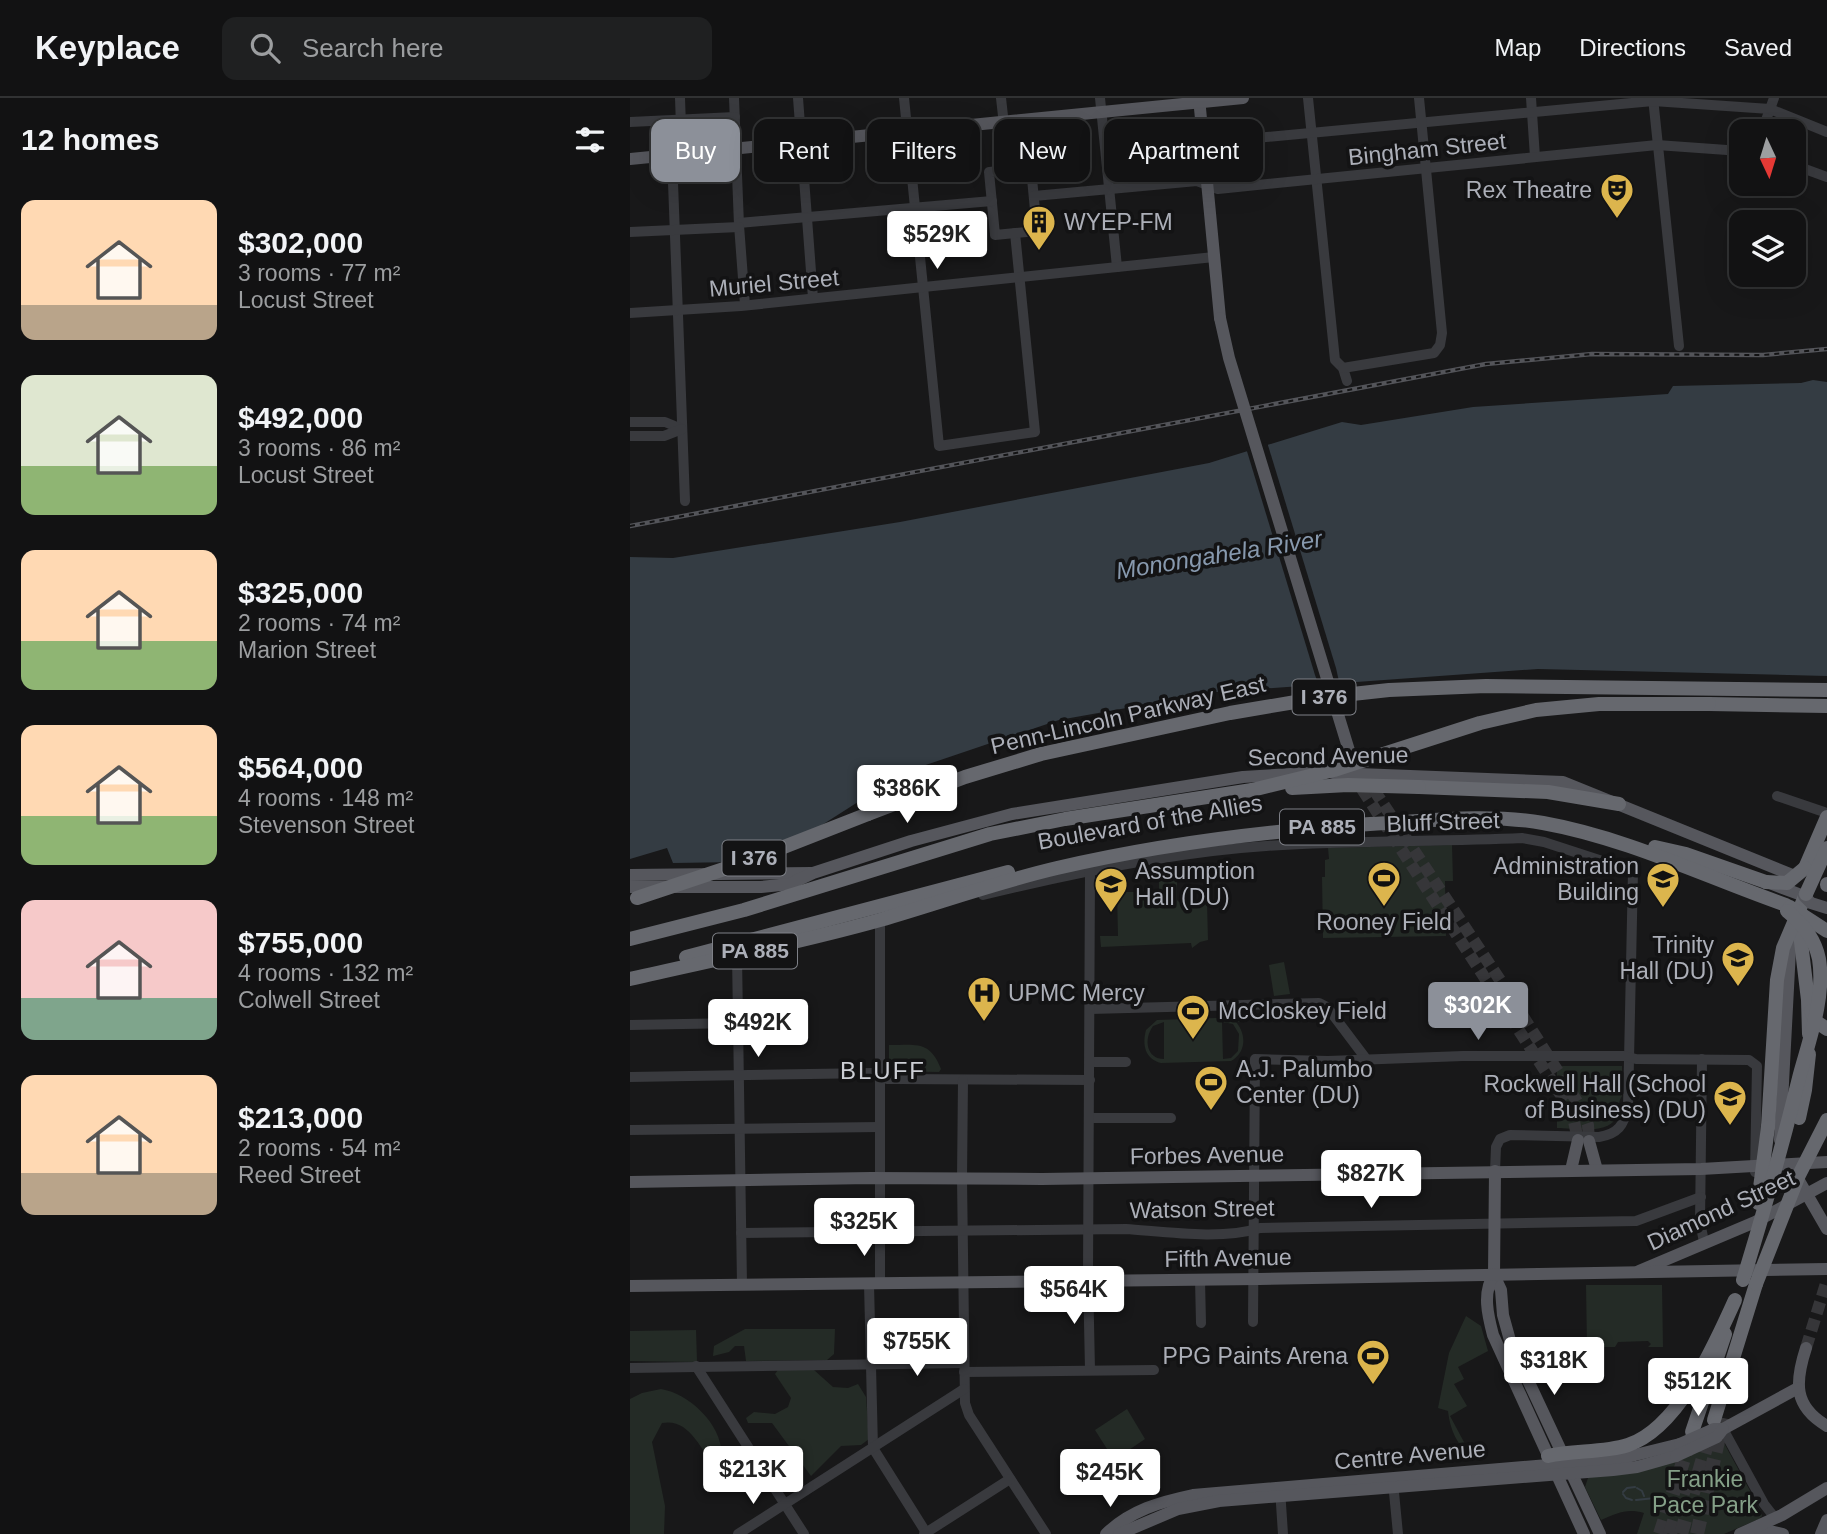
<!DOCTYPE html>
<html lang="en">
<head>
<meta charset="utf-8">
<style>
  :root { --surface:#121213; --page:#1f2021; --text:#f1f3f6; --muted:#9c9ea0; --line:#313233; --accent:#8c9099 }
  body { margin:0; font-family:Helvetica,sans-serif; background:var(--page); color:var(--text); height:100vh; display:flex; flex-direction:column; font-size:26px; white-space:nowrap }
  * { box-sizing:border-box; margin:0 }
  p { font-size:23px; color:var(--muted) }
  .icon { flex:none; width:38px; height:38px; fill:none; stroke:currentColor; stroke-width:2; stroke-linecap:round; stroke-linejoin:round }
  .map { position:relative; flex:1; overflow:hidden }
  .details { display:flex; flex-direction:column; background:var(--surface); width:630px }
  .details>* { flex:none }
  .banner { position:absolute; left:21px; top:21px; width:665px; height:63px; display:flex; gap:14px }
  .needle { width:46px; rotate:176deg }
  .tools { position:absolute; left:1099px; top:21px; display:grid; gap:14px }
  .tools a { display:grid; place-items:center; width:77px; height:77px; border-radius:14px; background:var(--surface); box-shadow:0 7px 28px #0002,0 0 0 2px var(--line); font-size:35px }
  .price { position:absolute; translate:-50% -60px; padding:0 16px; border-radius:7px; background:#fff; color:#222; font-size:23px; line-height:46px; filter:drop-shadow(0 2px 4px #0008) }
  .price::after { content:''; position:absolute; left:50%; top:42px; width:21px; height:16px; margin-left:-10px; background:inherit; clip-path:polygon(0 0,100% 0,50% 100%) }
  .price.active { background:var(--accent); color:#fff }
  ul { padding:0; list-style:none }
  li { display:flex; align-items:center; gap:21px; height:175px; padding:0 21px }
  li span { display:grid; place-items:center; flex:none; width:196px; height:140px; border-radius:14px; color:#555 }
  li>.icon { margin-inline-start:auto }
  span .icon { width:84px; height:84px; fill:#fffc; stroke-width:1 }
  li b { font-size:30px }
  h2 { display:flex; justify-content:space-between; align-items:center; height:84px; padding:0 21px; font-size:30px }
  .pill { padding:0 24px; border-radius:14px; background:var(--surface); box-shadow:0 7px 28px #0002,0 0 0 2px var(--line); font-size:24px; line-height:63px }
  .pill.active { background:var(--accent); color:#fff }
  header { display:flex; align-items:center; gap:42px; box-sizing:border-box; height:98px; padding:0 35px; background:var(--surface); border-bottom:2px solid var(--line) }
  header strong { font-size:33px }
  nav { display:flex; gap:38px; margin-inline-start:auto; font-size:24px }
  .search { width:490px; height:63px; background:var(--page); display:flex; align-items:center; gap:18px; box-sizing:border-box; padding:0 24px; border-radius:14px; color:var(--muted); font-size:26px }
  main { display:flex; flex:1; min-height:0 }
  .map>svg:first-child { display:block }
</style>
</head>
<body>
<header>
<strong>Keyplace</strong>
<div class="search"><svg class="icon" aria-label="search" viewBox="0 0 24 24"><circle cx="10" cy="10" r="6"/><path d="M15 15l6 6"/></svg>Search here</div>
<nav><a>Map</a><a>Directions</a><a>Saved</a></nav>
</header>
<main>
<section class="details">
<h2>12 homes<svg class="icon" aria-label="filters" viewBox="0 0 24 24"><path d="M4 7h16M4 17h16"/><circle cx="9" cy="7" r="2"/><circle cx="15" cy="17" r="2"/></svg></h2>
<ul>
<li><span style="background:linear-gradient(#ffd9b3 75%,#b9a48a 0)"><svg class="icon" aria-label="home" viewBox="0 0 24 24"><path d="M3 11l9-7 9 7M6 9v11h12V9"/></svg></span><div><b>$302,000</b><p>3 rooms · 77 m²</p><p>Locust Street</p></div></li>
<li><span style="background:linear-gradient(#dfe7d0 65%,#8fb573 0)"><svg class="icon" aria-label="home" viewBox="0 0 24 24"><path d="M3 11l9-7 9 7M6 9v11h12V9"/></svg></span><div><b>$492,000</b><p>3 rooms · 86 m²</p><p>Locust Street</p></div></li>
<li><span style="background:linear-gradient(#ffd9b3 65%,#8fb573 0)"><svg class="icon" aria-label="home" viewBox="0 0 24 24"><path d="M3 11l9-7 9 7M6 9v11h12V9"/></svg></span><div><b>$325,000</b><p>2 rooms · 74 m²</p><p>Marion Street</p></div></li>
<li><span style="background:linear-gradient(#ffd9b3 65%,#8fb573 0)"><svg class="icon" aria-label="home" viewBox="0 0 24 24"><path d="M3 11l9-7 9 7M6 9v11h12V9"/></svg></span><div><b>$564,000</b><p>4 rooms · 148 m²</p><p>Stevenson Street</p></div></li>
<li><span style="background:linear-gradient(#f6c9c9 70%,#7fa58c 0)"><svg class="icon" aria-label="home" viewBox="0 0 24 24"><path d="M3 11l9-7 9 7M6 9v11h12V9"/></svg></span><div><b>$755,000</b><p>4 rooms · 132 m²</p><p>Colwell Street</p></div></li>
<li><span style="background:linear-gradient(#ffd9b3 70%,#b9a48a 0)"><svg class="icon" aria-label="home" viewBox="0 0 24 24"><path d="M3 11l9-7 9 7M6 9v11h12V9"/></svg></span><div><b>$213,000</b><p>2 rooms · 54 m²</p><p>Reed Street</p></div></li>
</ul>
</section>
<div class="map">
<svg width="1197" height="1436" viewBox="0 0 1197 1436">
  <rect width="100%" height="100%" fill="#181819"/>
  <g fill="#242b26" fill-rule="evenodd">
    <polygon points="822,747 823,783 815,783 816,838 693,840 692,779 695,779 695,762 699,761 698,750"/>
    <polygon points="547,780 547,802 549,804 577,804 578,842 570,844 562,850 561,845 471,849 470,838 488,838 487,794 529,794 529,782"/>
    <polygon points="654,864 660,896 644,898 639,867"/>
    <path d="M615 919V923L606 924C617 937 616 955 601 963L531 965C515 961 512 947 516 932L527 922ZM534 924V961C517 961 513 942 523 928ZM592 924 603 926 609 936 608 953 601 960 593 961Z"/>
    <path d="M259 947C286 947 300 942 311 971L309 974 259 973Z"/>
    <path d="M927 968H992V998C987 1005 990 1012 986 1020 977 1037 943 1030 927 1030Z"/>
    <polygon points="956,1187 1032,1187 1033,1249 1018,1249 1021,1246 1018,1243 988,1244 985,1249 957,1249"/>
    <path d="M836 1218 851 1228 858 1253 828 1269 834 1281 824 1286 837 1308 820 1318 842 1359C827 1347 820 1332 818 1313L808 1310 819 1255Z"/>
    <polygon points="115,1231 205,1231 204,1256 197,1262 116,1263 114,1248 105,1248 99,1254 83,1258 84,1248"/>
    <polygon points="66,1232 67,1264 0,1263 0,1233"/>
    <polygon points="148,1272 184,1272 203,1289 218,1290 228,1286 236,1299 239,1341 231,1347 211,1348 181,1378 142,1325 118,1325 116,1320 124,1314 145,1316 158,1309 161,1300 145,1276"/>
    <path d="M31 1291C62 1296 100 1334 90 1367H85C69 1351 60 1320 32 1325L22 1344 35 1408 34 1436H0V1301L12 1295Z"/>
    <polygon points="497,1311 515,1341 484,1362 465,1332"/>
    <path d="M1089 1343 1094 1345 1131 1413 1132 1418 1129 1421 1094 1436H1007L1014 1415C997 1410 987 1415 971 1422L955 1389 958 1380Z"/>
  </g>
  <polygon fill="#343c43" points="1183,282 1197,284 1197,578 908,571 586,594 429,622 275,674 159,748 108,764 43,765 37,750 0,761 0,459 43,460 270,424 579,365 712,324 731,327 843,309 1038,296 1043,288 1171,285"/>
  <polygon fill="#181819" points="637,344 706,570 710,588 690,590 685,577 616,350"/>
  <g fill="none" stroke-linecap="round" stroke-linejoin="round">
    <g stroke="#343c43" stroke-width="2">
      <polyline points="1007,1390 1012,1393 1014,1398"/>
      <polyline points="993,1394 997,1390 1005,1389"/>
      <polyline points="993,1396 996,1400 1002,1402"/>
      <polyline points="1028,1401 1031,1401"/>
      <polyline points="1006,1402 1025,1400"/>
      <polyline points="1033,1403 1042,1409 1056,1409 1062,1416"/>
    </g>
    <g stroke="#363639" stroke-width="12" stroke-dasharray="12 6" stroke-linecap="butt">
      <polyline points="732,691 942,1014 948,1042"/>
      <polyline points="744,692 870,882 953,1013 958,1027 959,1043"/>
      <polyline points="1176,1250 1197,1182"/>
    </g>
    <g stroke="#363639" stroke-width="14" stroke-dasharray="14 7" stroke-linecap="butt">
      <polyline points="1030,1436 1059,1345"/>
      <polyline points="1040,1436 1059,1376"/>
      <polyline points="1051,1436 1080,1336"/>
      <polyline points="1067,1436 1094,1317"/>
    </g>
    <g stroke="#393a3e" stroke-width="10">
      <polyline points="50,0 52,56"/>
      <polyline points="104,0 109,127 115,207"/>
      <polyline points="168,0 183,200"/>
      <polyline points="274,0 309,348 405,334 385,135"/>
      <polyline points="371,0 379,72"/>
      <polyline points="470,0 487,169"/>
      <polyline points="678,0 705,262 713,270 717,283"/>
      <polyline points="901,0 905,59"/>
      <polyline points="1023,0 1049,248"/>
      <polyline points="0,24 105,19"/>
      <polyline points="1132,33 1144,0"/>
      <polyline points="572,45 1023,3 1140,11 1197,34"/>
      <polyline points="42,58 55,403"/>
      <polyline points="1164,67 1197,79"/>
      <polygon points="401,70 407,133 365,137 359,74"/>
      <polyline points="404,98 567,83 588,91 1027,47 1111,53"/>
      <polyline points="109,125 362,103"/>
      <polyline points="0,134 109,129"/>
      <polyline points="0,215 111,208 584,159"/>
      <polyline points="713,270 804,255 810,247 812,235 789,0"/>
      <polyline points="0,324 35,324 52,331"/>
      <polyline points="0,338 34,338 52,331"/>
      <polyline points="1147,698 1194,714"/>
      <path d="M353 797C443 775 544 754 636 748 721 742 807 744 892 740L914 744 1003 773 998 1009C994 1027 988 1036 969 1039L880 1037 870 1041 866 1049 865 1073"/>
      <polyline points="107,857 112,1187"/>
      <polyline points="460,911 689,905 697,909 737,962"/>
      <polyline points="0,927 107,925"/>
      <polyline points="1072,961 1070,1124 1074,1144"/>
      <polyline points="460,964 496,964"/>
      <polyline points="0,979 243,975 257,981 266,981 460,982"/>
      <polyline points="333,982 332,1080 335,1305 339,1317 416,1436"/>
      <polyline points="459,1020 541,1020"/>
      <polyline points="0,1032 249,1029"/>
      <path d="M111 1135 496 1131C537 1134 592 1142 630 1130L1006 1123 1071 1099"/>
      <polyline points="570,1182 571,1225"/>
      <polyline points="250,1185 250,822 253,821"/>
      <polyline points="239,1186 243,1350 297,1436"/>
      <polyline points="623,1224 625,961 698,963 833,958 994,958 1006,961 1119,962 1127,968 1125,1074"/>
      <polyline points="66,1268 174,1436"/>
      <polyline points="0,1270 334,1265"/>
      <polyline points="460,1272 458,1177 460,773"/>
      <polyline points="334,1274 524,1272"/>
      <polyline points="1093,1331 1134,1406 1145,1420"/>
      <polyline points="763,1384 768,1436"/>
      <polyline points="650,1391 653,1436"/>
      <polyline points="108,1436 334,1291"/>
      <polyline points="294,1436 380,1381"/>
    </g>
    <g stroke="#56575d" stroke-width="12">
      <polyline points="569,0 590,220"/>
      <polyline points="0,61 613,0"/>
      <polyline points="703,675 933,684 1165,778"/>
      <polyline points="0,777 182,775"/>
      <polyline points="1142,786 1174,798"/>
      <polyline points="0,789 131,789 160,786 183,775 281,743 382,716 613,679 678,675"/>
      <polyline points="1150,1042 1161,833"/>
      <polyline points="959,1043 967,1072"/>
      <polyline points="941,1072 948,1042"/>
      <polyline points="1164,1074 1197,1131"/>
      <polyline points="0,1084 241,1080 412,1081 1071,1071 1197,1064"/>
      <polyline points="1009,1173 1125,1124 1197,1085"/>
      <polyline points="864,1177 871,1192 873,1217 881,1246 970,1436"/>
      <path d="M864 1177C852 1194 858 1218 863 1237L954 1436"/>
      <polyline points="864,1177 865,1073"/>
      <polyline points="0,1188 629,1181 1197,1171"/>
      <path d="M1176 1250C1165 1284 1163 1308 1197 1328"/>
      <polyline points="1093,1331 1168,1290"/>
      <polyline points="1126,1430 1153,1436"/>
      <path d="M476 1436C501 1412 530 1404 563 1397L989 1361 1050 1346"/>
      <polyline points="489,1436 548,1411 589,1403 983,1372 1007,1369 1046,1358"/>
      <polyline points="1110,1436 1152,1417 1197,1390"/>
      <polyline points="1191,1436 1197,1422"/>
    </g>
    <g stroke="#66686e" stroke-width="14">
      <polyline points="1079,606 1197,608"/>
      <polyline points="789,689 918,694 989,706"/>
      <polyline points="238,716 335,679 411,656 600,615 695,599 759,592 856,588 1197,592"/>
      <polyline points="1025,749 1056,756 1136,784"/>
      <polyline points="1175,770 1197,719"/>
      <polyline points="1197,786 1197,787"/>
      <polyline points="1168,819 1178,902 1179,936"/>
      <polyline points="0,841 114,812 360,736 435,721 622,692"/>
      <polyline points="56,859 378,774"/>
      <path d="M0 881C83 862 168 845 250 822 309 805 367 784 427 770 530 746 635 733 740 726 797 723 856 715 913 725 997 740 1076 779 1156 807"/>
      <polyline points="1181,913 1185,923 1197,931"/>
      <polyline points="1169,1020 1175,992 1179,956"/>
      <polyline points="1138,1029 1147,882 1153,850 1176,796"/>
      <polyline points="1084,1322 1126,1186"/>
      <polyline points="1062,1334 1095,1236"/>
      <path d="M918 1358C944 1352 973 1355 998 1347 1049 1330 1084 1248 1105 1202"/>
    </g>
    <defs>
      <polyline id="rail" points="0,428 856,266 962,256 1133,257 1197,251"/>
    </defs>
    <use href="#rail" stroke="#535459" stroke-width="4.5"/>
    <use href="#rail" stroke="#131314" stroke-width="2" stroke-dasharray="5" stroke-linecap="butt"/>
    <g stroke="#56575d" stroke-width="12">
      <polyline points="590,220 599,260 721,659"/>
      <polyline points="1174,798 1181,805 1197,810"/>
      <polyline points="1050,1346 1084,1331 1093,1331"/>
      <polyline points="1046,1358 1087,1339 1093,1331"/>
    </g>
    <g stroke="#66686e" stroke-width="14">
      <polyline points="662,690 718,687 789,689"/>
      <polyline points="622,692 704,672 850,625 906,612 969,606 1079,606"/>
      <polyline points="1136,784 1157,785 1175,770"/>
      <polyline points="1176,796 1197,750"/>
      <polyline points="7,800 118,763 238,716"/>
      <polyline points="1160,809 1197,833"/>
      <polyline points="1128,1105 1138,1029"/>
      <path d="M1113 1182C1134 1114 1153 1045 1170 976 1180 940 1195 898 1189 861 1185 841 1172 825 1157 813"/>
      <polyline points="1126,1186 1169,1077 1197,1022"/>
    </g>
  </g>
  <defs>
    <symbol id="theatre-pin" viewBox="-11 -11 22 30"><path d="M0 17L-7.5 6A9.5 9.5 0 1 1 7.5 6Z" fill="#dcb54d" stroke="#131314"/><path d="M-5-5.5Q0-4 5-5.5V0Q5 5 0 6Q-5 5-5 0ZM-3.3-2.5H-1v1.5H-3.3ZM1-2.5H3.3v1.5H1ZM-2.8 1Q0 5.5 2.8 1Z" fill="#111"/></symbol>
    <symbol id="building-pin" viewBox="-11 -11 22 30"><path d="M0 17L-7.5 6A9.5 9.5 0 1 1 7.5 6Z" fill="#dcb54d" stroke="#131314"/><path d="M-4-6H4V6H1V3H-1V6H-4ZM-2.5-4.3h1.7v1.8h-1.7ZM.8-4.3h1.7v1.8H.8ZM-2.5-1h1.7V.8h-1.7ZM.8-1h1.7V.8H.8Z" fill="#111"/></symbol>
    <symbol id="stadium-pin" viewBox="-11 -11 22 30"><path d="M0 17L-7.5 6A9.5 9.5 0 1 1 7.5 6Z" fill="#dcb54d" stroke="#131314"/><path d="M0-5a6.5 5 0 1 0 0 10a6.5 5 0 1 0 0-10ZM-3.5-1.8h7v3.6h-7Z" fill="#111"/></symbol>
    <symbol id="university-pin" viewBox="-11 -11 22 30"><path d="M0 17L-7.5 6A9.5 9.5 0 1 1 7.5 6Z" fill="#dcb54d" stroke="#131314"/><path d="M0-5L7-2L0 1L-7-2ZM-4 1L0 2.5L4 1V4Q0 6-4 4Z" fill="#111"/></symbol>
    <symbol id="hospital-pin" viewBox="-11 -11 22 30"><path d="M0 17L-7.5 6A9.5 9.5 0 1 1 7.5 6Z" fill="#dcb54d" stroke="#131314"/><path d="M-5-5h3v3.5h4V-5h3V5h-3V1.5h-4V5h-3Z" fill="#111"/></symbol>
  </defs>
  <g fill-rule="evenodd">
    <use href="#theatre-pin" x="968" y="73" width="38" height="52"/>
    <use href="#building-pin" x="390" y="105" width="38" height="52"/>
    <use href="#stadium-pin" x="735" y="761" width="38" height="52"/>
    <use href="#university-pin" x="1014" y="762" width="38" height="52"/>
    <use href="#university-pin" x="462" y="767" width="38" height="52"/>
    <use href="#university-pin" x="1089" y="841" width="38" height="52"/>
    <use href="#hospital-pin" x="335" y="876" width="38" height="52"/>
    <use href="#stadium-pin" x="544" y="894" width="38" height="52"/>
    <use href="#stadium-pin" x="562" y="965" width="38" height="52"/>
    <use href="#university-pin" x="1081" y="980" width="38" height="52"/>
    <use href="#stadium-pin" x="724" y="1239" width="38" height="52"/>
  </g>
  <g text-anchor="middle" stroke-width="7" stroke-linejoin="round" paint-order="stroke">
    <g fill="#131314" stroke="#7e8087" stroke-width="2">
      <rect x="662.5" y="581.5" width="63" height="35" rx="5"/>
      <rect x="650" y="711.5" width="84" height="35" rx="5"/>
      <rect x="92.5" y="742.5" width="63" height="35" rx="5"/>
      <rect x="83" y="835.5" width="84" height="35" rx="5"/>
    </g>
    <g font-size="21" font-weight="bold" fill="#acafb8">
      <text x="694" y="606">I 376</text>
      <text x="692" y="736">PA 885</text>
      <text x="124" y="767">I 376</text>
      <text x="125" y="860">PA 885</text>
    </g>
    <g font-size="23" fill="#acafb8" stroke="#131314">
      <text transform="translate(797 51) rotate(-6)" y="8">Bingham Street</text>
      <text transform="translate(144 185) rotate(-5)" y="8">Muriel Street</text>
      <text transform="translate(498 617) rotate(-13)" y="8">Penn-Lincoln Parkway East</text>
      <text transform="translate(698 658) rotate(-1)" y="8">Second Avenue</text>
      <text transform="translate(520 724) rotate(-10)" y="8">Boulevard of the Allies</text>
      <text transform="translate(813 724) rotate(-2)" y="8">Bluff Street</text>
      <text transform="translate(577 1057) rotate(-1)" y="8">Forbes Avenue</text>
      <text transform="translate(572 1111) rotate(-1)" y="8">Watson Street</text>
      <text transform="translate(1091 1112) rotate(-25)" y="8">Diamond Street</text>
      <text transform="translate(598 1160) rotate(-1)" y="8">Fifth Avenue</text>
      <text transform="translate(780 1357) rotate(-5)" y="8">Centre Avenue</text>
    </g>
    <g font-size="23" fill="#acafb8" stroke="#131314" text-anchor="end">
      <text x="962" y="100">Rex Theatre</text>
      <text x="434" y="132" text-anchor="start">WYEP-FM</text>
      <text x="1009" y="776">Administration<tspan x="1009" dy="26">Building</tspan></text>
      <text x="505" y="781" text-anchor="start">Assumption<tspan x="505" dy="26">Hall (DU)</tspan></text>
      <text x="754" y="832" text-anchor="middle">Rooney Field</text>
      <text x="1084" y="855">Trinity<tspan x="1084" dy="26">Hall (DU)</tspan></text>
      <text x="378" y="903" text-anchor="start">UPMC Mercy</text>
      <text x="588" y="921" text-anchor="start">McCloskey Field</text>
      <text x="606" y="979" text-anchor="start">A.J. Palumbo<tspan x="606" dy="26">Center (DU)</tspan></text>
      <text x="1076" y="994">Rockwell Hall (School<tspan x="1076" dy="26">of Business) (DU)</tspan></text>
      <text x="718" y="1266">PPG Paints Arena</text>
    </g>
    <g font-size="23" fill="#85a088" stroke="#131314">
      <text x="1075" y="1389">Frankie<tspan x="1075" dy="26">Pace Park</tspan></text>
    </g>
    <g font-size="24" font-style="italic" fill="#8799ae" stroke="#131314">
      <text transform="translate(589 457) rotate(-9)" y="8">Monongahela River</text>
    </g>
    <g font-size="24" letter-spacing="2" fill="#ccced4" stroke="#131314">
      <text x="253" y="981">BLUFF</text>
    </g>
  </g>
</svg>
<div class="tools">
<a><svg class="needle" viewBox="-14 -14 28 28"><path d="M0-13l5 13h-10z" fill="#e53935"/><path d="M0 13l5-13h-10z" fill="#9c9ea0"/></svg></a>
<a><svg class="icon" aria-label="layers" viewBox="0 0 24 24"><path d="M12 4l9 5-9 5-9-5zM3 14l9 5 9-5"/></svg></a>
</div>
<b class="price" style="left:307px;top:173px">$529K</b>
<b class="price" style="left:277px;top:727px">$386K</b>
<b class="price active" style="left:848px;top:944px">$302K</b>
<b class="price" style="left:128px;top:961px">$492K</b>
<b class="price" style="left:741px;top:1112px">$827K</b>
<b class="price" style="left:234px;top:1160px">$325K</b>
<b class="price" style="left:444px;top:1228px">$564K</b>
<b class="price" style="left:287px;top:1280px">$755K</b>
<b class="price" style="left:924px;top:1299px">$318K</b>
<b class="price" style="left:1068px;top:1320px">$512K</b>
<b class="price" style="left:123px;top:1408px">$213K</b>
<b class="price" style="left:480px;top:1411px">$245K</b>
<div class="banner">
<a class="pill active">Buy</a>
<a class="pill">Rent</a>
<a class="pill">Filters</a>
<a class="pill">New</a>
<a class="pill">Apartment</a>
</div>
</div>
</main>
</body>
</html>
